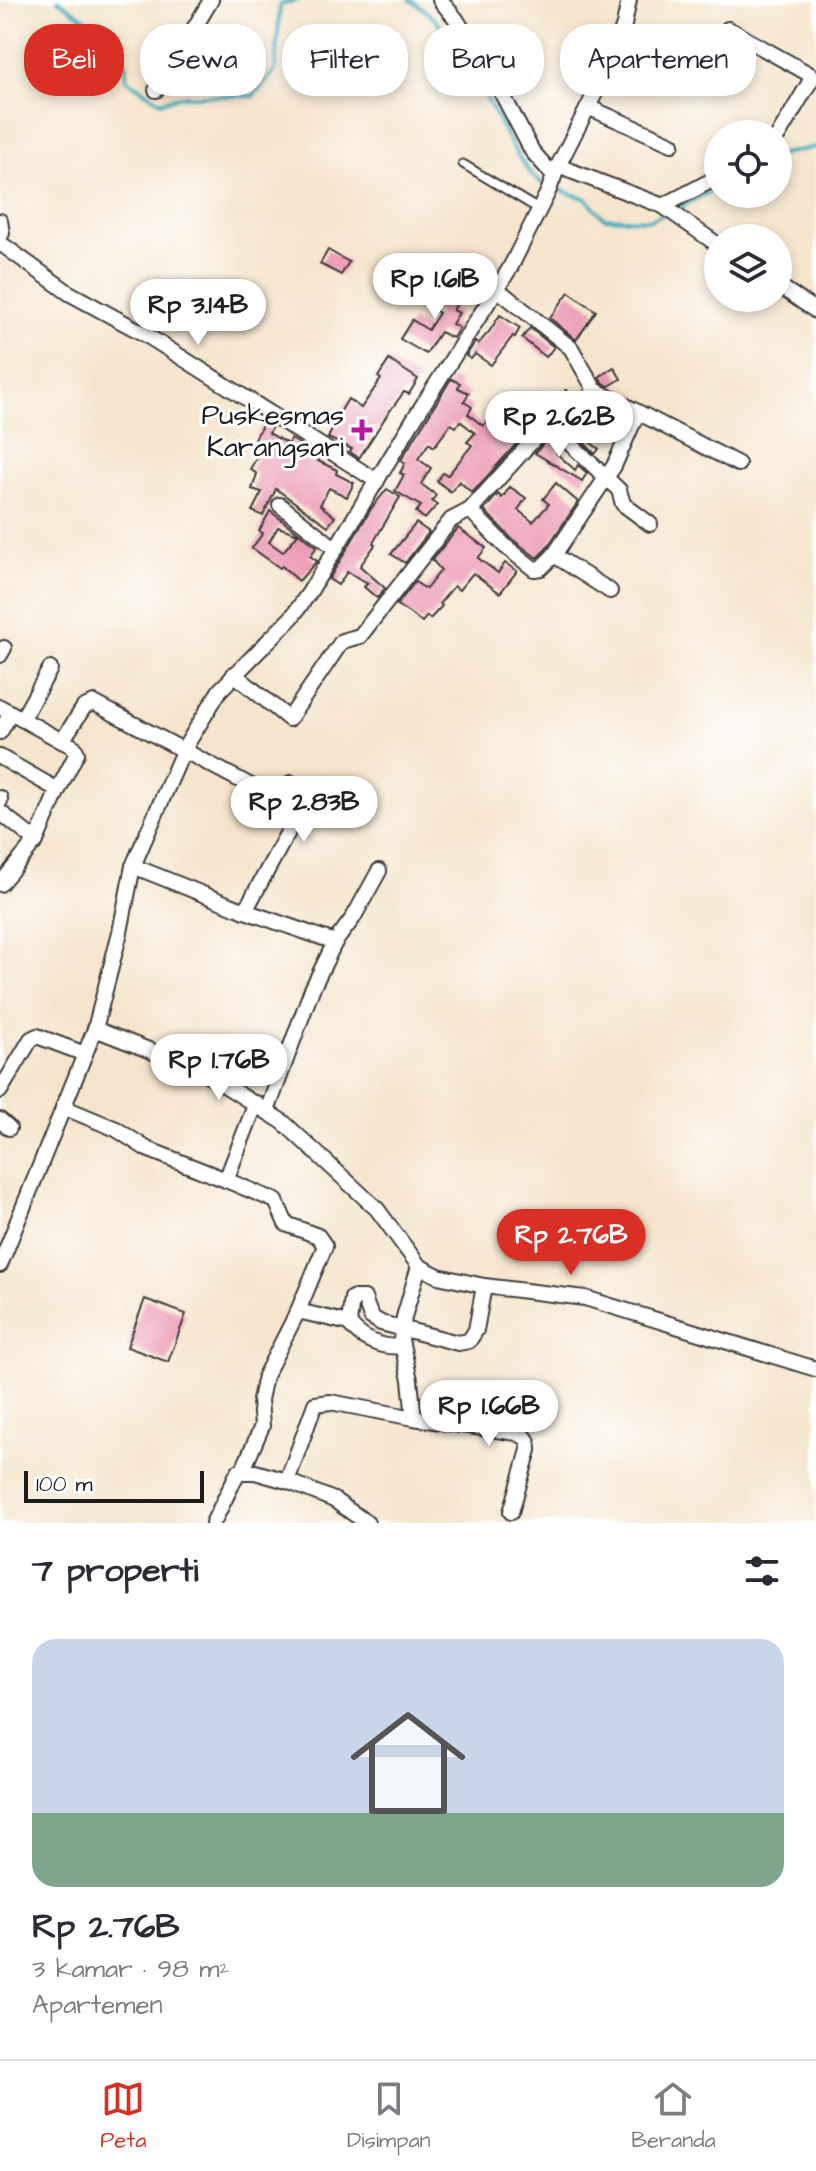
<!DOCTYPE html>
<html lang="id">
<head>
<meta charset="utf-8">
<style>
  :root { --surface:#fff; --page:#f7f7f7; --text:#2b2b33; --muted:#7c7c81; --line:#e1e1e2; --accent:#d93025 }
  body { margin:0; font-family:"Architects Daughter",sans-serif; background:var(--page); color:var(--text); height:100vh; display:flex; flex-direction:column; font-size:30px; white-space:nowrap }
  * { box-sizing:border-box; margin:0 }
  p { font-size:26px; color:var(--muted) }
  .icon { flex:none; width:44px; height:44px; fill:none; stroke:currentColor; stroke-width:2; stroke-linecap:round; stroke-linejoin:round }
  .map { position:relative; height:1523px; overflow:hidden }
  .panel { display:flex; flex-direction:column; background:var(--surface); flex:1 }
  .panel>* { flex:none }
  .top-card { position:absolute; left:24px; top:24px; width:768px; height:72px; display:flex; gap:16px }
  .buttons { position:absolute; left:704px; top:120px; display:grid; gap:16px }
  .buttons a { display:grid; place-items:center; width:88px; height:88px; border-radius:50%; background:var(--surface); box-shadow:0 4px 12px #0003; font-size:40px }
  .scale { position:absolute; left:24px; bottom:20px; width:180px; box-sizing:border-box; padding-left:8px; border:4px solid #1c1c1c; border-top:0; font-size:22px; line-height:28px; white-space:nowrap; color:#1c1c1c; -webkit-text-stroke:6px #fff; paint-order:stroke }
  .price { position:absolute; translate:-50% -68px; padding:0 18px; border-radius:28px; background:#fff; color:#222; font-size:26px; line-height:52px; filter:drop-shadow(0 2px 4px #0008) }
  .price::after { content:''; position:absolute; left:50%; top:48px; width:24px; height:18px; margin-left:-12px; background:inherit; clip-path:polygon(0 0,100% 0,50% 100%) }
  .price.current { background:var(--accent); color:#fff }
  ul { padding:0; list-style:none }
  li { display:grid; align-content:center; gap:16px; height:424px; padding:0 32px }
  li+li { border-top:2px solid var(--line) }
  li span { display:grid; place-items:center; height:248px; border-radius:24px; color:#555 }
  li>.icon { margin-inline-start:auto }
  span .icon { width:144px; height:144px; fill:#fffc; stroke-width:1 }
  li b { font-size:34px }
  h2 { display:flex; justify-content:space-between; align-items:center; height:96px; padding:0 32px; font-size:34px }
  .pill { padding:0 28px; border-radius:32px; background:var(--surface); box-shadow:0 4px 12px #0003; font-size:28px; line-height:72px }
  .pill.current { background:var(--accent); color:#fff }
  .menu { display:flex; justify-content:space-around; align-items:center; height:112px; border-top:2px solid var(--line); background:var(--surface); font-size:22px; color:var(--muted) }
  .menu a { display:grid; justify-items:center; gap:4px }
  .menu .current { color:var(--accent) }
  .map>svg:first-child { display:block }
</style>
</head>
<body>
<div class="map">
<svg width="816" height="1523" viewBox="0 0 816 1523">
  <rect width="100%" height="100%" fill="#fff"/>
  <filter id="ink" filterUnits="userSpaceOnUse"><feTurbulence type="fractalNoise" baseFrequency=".0125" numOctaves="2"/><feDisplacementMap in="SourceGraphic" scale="16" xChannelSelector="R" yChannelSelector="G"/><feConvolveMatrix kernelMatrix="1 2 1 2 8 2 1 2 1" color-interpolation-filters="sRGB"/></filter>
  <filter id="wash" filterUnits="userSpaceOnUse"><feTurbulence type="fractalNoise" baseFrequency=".006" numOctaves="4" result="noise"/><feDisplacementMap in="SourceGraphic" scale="32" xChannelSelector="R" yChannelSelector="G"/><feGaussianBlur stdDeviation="1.8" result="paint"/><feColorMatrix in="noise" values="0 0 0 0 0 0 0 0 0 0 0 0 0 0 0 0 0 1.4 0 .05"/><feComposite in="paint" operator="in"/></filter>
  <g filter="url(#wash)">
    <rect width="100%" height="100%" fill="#f5e5cd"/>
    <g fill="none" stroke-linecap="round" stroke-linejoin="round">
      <g stroke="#40acbe" stroke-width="4">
        <polyline points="58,0 90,22 102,45 126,63 126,79 161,102 180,96 253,96 275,71 280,5 298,0"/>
        <path d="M410 0C455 25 483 93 507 137 517 153 528 177 546 185"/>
        <polyline points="778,155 816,147"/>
        <polyline points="554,188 587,199 604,218 650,220 666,213"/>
        <polyline points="674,210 718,188"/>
      </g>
    </g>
    <g id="blocks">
      <g fill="#eb99b3" fill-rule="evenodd">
        <polygon points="328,250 349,262 341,275 320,264"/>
        <polygon points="443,284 462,295 453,310 459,313 452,324 459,328 453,338 440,332 426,354 400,339 412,320 428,330 439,313 425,304 431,295 435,298"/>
        <polygon points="569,292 596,311 576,340 550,318"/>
        <polygon points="500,315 520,328 515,337 513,336 491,365 475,354 471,359 466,356 475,342 478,344 489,332"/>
        <polygon points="530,328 554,347 546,357 522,338"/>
        <polygon points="389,360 418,379 409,394 404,392 387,415 359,458 350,452 352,449 328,438 335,423 334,422 348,399 361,408 381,379 378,377"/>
        <polygon points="614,367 621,379 609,386 602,382 599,377"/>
        <polygon points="451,379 460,383 458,388 469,393 464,402 472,407 468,414 483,426 491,417 494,420 504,409 515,418 525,407 536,416 545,405 549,408 566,390 573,396 557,415 559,417 557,420 547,417 537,421 472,493 459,481 451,492 437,481 443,473 448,475 472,445 467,442 475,433 460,421 456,427 451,424 434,447 429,443 418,459 431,468 421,484 436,495 432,501 437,505 425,519 416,512 421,506 395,491 404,475 400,473 405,463 401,460"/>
        <polygon points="590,414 604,425 590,442 599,449 595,454 573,432"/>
        <polygon points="263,423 272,427 269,433 288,444 291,439 321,457 318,461 337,470 336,474 354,483 347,497 329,488 320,505 335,517 328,526 276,489 263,516 252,511 262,492 252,489 257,474 250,469 265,444 255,439"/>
        <polygon points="548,438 560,448 556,453 575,470 578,465 587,473 582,481 535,453"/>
        <polygon points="556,483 578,502 546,549 537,558 512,539 484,510 498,494 502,498 510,487 526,498 518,510 533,522 549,504 543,499"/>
        <polygon points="387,489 400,497 373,543 375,545 360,566 385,588 377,598 364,587 368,583 347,572 338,585 329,579 371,509"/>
        <path d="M270 511 317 547 310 556 317 561 299 581 282 566 280 568 252 548 263 533 259 531ZM278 527 298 534 283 552 269 542Z"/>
        <polygon points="416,523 429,532 405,563 391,554"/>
        <polygon points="458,528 486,548 478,558 498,573 505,563 517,571 500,593 473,573 459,590 454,586 440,603 442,606 430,619 427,616 422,622 397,605 415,582 426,589 441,570 432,560"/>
        <polygon points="145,1299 186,1314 168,1362 127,1347"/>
      </g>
    </g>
  </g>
  <g filter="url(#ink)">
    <use href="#blocks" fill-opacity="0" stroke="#3d3a37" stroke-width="2"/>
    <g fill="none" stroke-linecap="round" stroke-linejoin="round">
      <defs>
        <polyline id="service" points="463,164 540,210"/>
        <g id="minor">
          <polyline points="440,0 456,19 498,86 532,151 554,176"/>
          <polyline points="728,29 811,75 811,80 778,136"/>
          <polyline points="210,47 192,32 211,0"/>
          <polyline points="156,90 198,38"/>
          <polyline points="590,108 672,144"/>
          <polyline points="558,166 663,206 718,245"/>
          <polyline points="663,206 718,177"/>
          <polyline points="0,221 2,233 0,236"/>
          <polyline points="0,243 69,293 143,333 377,481"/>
          <polyline points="778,285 816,311"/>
          <polyline points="497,289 571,348 595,390 738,464"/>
          <polyline points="559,433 619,490 623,504 650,524"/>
          <polyline points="280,505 336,549"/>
          <polyline points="470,510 505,546 534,569 541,568 554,555 614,466 637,414"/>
          <polyline points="554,555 610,591"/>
          <polyline points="0,655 4,648"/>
          <polyline points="234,674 289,719 342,641 360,636 451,520 470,510 544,428 549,427 559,433 595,390"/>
          <polyline points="0,707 62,741 84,707 94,703 253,787"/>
          <polyline points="22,719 50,669"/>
          <polyline points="0,732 11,713"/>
          <polyline points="0,757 58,790 77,753 74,747 62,741"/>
          <polyline points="0,798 0,801"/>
          <polyline points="0,812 36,841"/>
          <polyline points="133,866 245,911 335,942"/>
          <polyline points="0,884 36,841 58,790"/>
          <polyline points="245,911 287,834 302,797 302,793 291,783"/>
          <polyline points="95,1029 202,1071 283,1122 377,1209 419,1266 438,1276 484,1286 585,1298 816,1369"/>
          <polyline points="0,1091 31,1039 37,1036 85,1054"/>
          <polyline points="63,1107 116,1129 147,1149 226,1180"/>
          <polyline points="267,1111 312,989 335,942 353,918 379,871"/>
          <polyline points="0,1120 9,1128"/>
          <polyline points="0,1265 95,1029 120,932 133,866 184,749 220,690 292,617 309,593 412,422 510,268 548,192 558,166 610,64 624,25 629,0"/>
          <polyline points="298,1311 349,1323 352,1298 364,1298 371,1317 381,1323 458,1343 469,1341 476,1330 484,1286"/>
          <path d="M349 1323C360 1339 382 1349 402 1346"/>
          <path d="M414 1418 517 1433C526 1437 529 1439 529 1450L511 1512"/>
          <polyline points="243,1470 262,1426 260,1400 265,1376 298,1311 325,1246 318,1236 286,1224 276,1201 226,1180 256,1103"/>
          <polyline points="287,1481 334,1500 367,1523"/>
          <polyline points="213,1523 238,1472 255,1472 287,1481 315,1404 330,1402 414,1418 410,1380 401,1340 404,1317 419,1266"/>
        </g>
      </defs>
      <use href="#service" stroke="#3d3a37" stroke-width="11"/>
      <use href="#minor" stroke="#3d3a37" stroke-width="18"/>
      <use href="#service" stroke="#fff" stroke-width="7"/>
      <use href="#minor" stroke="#fff" stroke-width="14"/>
    </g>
  </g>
  <path fill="#b5179e" stroke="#fff" stroke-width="3" d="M358 418h8v8h8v8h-8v8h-8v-8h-8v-8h8z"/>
  <g text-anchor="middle" stroke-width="6" stroke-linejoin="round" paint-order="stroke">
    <g font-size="28" fill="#1c1c1c" stroke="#fff" text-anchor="end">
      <text x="344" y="424">Puskesmas<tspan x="344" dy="32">Karangsari</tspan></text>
    </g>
  </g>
</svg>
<div class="buttons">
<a><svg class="icon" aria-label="locate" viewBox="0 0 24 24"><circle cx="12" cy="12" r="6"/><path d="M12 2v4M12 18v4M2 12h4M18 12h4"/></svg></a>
<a><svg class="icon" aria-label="layers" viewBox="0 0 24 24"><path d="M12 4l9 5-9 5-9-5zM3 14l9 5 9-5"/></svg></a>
</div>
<div class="scale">100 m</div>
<b class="price" style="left:435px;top:321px">Rp 1.61B</b>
<b class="price" style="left:198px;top:347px">Rp 3.14B</b>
<b class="price" style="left:559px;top:459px">Rp 2.62B</b>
<b class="price" style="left:304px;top:844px">Rp 2.83B</b>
<b class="price" style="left:219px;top:1102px">Rp 1.76B</b>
<b class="price current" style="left:571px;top:1277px">Rp 2.76B</b>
<b class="price" style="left:489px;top:1448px">Rp 1.66B</b>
<div class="top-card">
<a class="pill current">Beli</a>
<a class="pill">Sewa</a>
<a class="pill">Filter</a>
<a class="pill">Baru</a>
<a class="pill">Apartemen</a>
</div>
</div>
<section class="panel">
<h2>7 properti<svg class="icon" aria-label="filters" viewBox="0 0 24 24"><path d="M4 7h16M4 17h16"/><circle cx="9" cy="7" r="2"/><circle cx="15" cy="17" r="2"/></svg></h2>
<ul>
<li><span style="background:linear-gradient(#c9d6e8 70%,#7fa58c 0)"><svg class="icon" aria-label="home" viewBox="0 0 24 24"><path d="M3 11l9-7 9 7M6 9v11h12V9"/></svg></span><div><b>Rp 2.76B</b><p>3 kamar · 98 m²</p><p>Apartemen</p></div></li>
</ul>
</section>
<nav class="menu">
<a class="current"><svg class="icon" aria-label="map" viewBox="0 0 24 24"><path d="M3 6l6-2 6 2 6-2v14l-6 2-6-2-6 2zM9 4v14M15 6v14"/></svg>Peta</a>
<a><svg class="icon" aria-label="saved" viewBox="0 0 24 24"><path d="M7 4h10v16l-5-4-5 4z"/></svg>Disimpan</a>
<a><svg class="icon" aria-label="home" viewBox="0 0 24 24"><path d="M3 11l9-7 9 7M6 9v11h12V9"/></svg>Beranda</a>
</nav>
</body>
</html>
